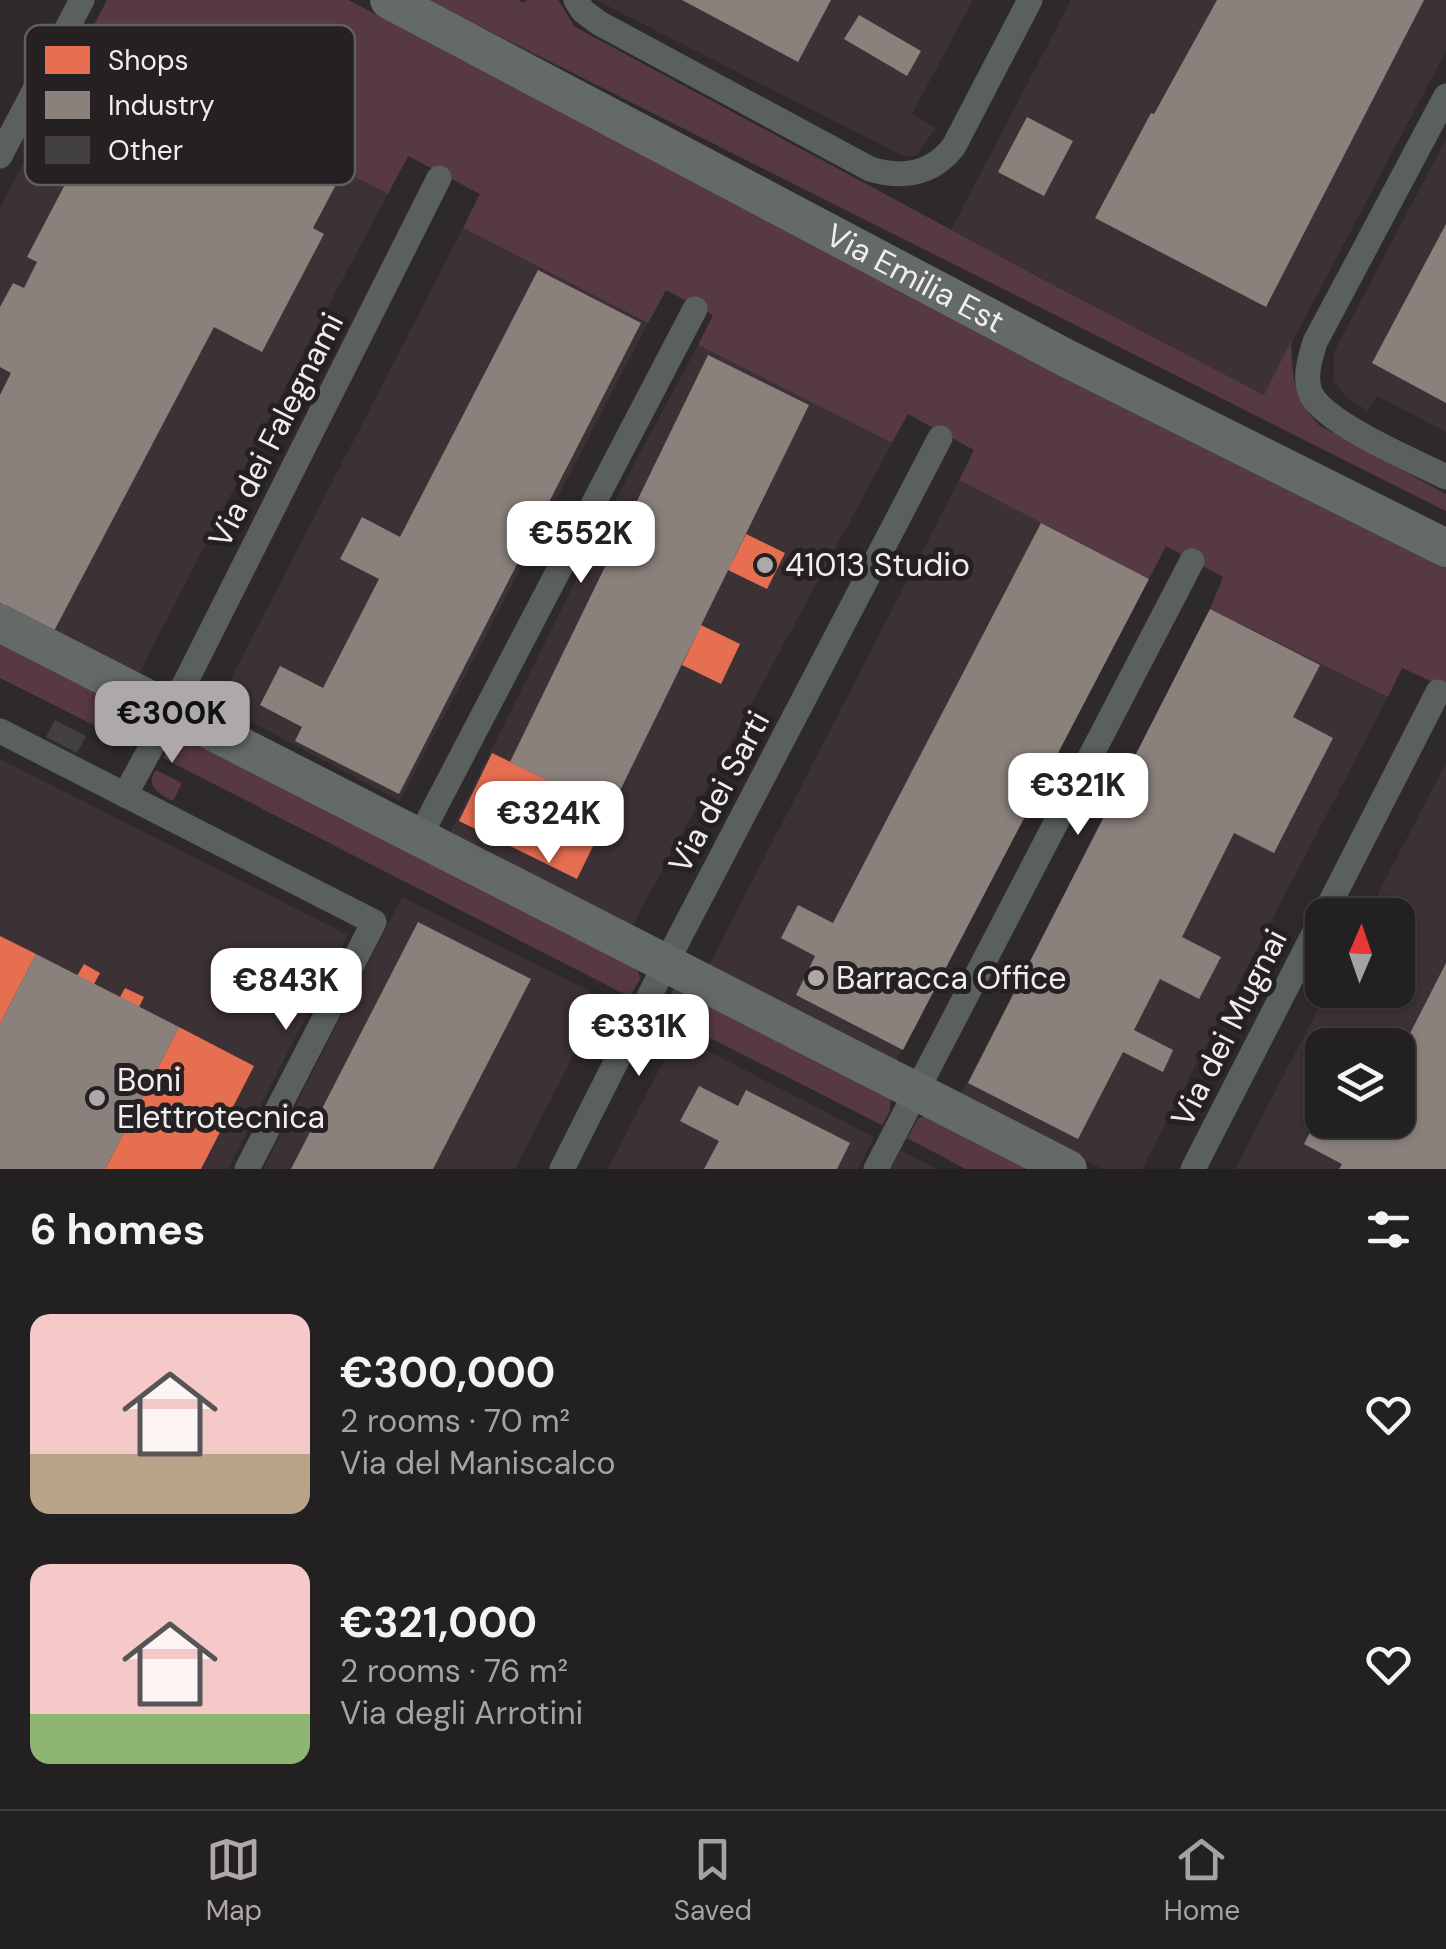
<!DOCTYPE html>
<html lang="en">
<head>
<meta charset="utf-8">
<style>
  :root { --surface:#222021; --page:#2a282a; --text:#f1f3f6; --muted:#a2a3a5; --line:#3f3e3f; --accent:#ada9aa }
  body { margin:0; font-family:"DM Sans",sans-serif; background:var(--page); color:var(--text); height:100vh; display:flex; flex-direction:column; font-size:38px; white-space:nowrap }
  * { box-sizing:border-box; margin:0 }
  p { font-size:32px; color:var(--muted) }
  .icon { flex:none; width:55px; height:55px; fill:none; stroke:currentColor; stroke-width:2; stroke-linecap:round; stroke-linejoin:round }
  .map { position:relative; height:1169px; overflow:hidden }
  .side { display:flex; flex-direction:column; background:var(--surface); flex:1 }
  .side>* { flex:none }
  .needle { width:65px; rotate:2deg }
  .tools { position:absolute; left:1305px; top:898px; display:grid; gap:20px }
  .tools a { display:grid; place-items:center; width:110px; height:110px; border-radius:20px; background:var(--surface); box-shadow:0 2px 8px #0004,0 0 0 2px var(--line); font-size:50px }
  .price { position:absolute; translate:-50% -85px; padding:0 22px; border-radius:20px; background:#fff; color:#222; font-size:32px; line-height:65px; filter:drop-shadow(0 2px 5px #0008) }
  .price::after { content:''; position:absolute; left:50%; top:60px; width:30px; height:22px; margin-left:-15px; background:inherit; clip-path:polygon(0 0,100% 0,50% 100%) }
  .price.current { background:var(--accent); color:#111 }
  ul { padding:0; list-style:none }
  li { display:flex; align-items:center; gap:30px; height:250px; padding:0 30px }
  li span { display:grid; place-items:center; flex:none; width:280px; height:200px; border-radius:20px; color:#555 }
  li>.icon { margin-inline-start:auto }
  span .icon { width:120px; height:120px; fill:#fffc; stroke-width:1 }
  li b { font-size:42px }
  h2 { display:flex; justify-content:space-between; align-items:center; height:120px; padding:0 30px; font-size:42px }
  .menu { display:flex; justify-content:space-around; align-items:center; height:140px; border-top:2px solid var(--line); background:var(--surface); font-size:28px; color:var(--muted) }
  .menu a { display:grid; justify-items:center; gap:5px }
  .menu .current { color:var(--accent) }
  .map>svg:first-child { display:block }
</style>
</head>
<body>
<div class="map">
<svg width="1446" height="1169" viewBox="0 0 1446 1169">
  <rect width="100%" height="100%" fill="#2e2a2c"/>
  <g fill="#3c3135" fill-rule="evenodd">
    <polygon points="596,0 973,0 912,114 936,128 916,156 901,155"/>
    <polygon points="1071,0 1446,0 1446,51 1264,395 951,230"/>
    <polygon points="87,38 388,194 300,359 139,674 0,601 0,208"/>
    <polygon points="1446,139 1446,432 1377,396 1368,411 1346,397 1334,381 1334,352"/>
    <polygon points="463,228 648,323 400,801 218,704"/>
    <polygon points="698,345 892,443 631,928 449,834 635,462"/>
    <polygon points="959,480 1149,579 895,1063 708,967"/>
    <polygon points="1210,609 1388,697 1142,1169 1102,1169 960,1096"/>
    <polygon points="0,759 348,935 228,1169 0,1169"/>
    <path d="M1446 763V1169H1235L1328 990H1398V915H1367ZM1322 1045H1398V1120H1322Z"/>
    <polygon points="402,897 603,998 515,1169 263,1169"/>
    <polygon points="677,1035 874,1137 858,1169 608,1169"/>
    <polygon points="901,1150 936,1169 891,1169"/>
  </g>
  <g fill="#573944">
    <polygon points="107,0 348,0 1446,561 1446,688 1402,668 1388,697 1210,609 1223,577 1166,546 1149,579 959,480 974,450 908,414 892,443 698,345 713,315 666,290 648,323 463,228 480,194 408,156 388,194 87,38"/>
    <path d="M427 0H518L524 3 526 0H558L575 27 1033 274 1264 395 1291 341C1293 380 1292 395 1319 425L1446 494V511Z"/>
    <polygon points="0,643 136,714 143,724 133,745 0,678"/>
    <polygon points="183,735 638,969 640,979 630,997 163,758 173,739"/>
    <path d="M156 770 182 783 173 801C160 794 144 786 156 770Z"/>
    <polygon points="674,988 890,1098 890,1111 882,1125 661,1013"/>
    <polygon points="922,1117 927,1117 1029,1169 966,1169 907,1138 918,1119"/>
  </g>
  <g fill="#e76f51">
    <polygon points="746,534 785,553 767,589 728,570"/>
    <polygon points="701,625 740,644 721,684 682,665"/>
    <polygon points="492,753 610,811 577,879 459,821"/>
    <polygon points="0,936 36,954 0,1024"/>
    <polygon points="84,964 100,973 94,984 77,976"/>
    <polygon points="125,988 144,997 139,1007 120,997"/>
    <polygon points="179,1027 254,1066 201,1169 105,1169"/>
  </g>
  <g fill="#8a817c">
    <polygon points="682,0 831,0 798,62"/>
    <polygon points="1217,0 1424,0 1266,307 1095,218 1151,113 1154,114"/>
    <polygon points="859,15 921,51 907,76 844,39"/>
    <polygon points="127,66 340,177 313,228 324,234 262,352 214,327 54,631 0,603 0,395 11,373 0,367 0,307 13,283 24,288 37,262 27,257"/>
    <polygon points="1027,117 1073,141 1044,196 998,172"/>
    <polygon points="1446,224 1446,403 1372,363"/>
    <polygon points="538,270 641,323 399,794 295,741 302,727 260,705 280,666 323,688 379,579 340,559 362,517 400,537"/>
    <polygon points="708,355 809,405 610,811 510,762"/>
    <polygon points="1041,523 1149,579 903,1050 796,995 815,956 781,938 798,905 833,923"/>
    <polygon points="1210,609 1320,665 1293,717 1333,738 1274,853 1234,833 1182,937 1221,957 1199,999 1160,979 1134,1030 1173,1050 1163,1072 1123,1052 1078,1139 968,1083"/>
    <polygon points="418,922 531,979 433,1169 291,1169"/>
    <polygon points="36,954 179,1027 105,1169 0,1169 0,1024"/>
    <polygon points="1446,963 1446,1169 1339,1169 1342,1164 1304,1144 1322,1109 1322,1120 1358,1120 1364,1123 1366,1120 1398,1120 1398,1049 1401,1051"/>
    <polygon points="1361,1031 1390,1045 1354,1045"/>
    <polygon points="699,1086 738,1106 746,1090 850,1143 837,1169 704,1169 719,1141 680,1121"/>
  </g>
  <polygon fill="#423f41" points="55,720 86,736 77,753 46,737"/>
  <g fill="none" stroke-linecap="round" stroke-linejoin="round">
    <g stroke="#5a605b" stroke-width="25">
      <path d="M576 0 583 11 599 23 870 169C902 179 933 174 954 146L1030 0"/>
      <path d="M1446 96 1315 342C1310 358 1303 380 1312 396 1329 425 1414 461 1446 477"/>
      <polyline points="0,156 82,0"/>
      <polyline points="0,731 374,922 247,1169"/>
      <polyline points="125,795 171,711 439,178"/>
      <polyline points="419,838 695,309"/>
      <polyline points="1324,915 1438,692"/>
      <polyline points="562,1169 666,963 940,438"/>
      <polyline points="876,1169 1192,561"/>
      <polyline points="1193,1169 1322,918"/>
    </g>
    <g stroke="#646b66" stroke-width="38">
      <path id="s1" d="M389 0 1066 358 1446 548"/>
      <polyline points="0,623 1068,1169"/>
    </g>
  </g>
  <g fill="#ada9aa" stroke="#252022" stroke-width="4">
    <circle cx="765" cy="565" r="10"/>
    <circle cx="816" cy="978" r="10"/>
    <circle cx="97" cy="1098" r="10"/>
  </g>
  <g text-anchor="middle" stroke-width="10" stroke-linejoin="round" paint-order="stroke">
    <g font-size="32" fill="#f1edee" stroke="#252022">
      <text dy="11" stroke="none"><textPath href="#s1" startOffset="595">Via Emilia Est</textPath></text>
      <text transform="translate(276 430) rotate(-63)" y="11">Via dei Falegnami</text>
      <text transform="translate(719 792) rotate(-62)" y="11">Via dei Sarti</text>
      <text transform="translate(1229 1028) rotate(-63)" y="11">Via dei Mugnai</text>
    </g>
    <g font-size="32" fill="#f1edee" stroke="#252022" text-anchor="start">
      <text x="785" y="576">41013 Studio</text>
      <text x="836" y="989">Barracca Office</text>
      <text x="117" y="1091">Boni<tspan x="117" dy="37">Elettrotecnica</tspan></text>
    </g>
  </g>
  <rect x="25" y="25" width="330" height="160" rx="15" fill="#252022" stroke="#625e5f" stroke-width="2.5"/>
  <rect x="45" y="46" width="45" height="28" fill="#e76f51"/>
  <rect x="45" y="91" width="45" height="28" fill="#8a817c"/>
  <rect x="45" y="136" width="45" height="28" fill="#423f41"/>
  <g font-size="28" fill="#f1edee">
    <text x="108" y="70">Shops</text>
    <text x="108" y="115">Industry</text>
    <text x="108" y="160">Other</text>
  </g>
</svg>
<div class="tools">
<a><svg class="needle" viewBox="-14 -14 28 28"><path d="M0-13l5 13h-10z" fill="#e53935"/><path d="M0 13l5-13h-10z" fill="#a2a3a5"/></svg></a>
<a><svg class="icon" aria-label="layers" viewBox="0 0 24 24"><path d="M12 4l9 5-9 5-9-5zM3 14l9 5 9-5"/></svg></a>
</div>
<b class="price" style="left:581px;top:586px">€552K</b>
<b class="price current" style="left:172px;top:766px">€300K</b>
<b class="price" style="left:1078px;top:838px">€321K</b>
<b class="price" style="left:549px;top:866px">€324K</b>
<b class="price" style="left:286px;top:1033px">€843K</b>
<b class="price" style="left:639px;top:1079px">€331K</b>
</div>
<section class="side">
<h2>6 homes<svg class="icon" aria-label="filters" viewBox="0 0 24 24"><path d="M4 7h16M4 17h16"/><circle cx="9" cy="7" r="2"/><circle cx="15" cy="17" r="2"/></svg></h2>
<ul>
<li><span style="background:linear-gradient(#f6c9c9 70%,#b9a48a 0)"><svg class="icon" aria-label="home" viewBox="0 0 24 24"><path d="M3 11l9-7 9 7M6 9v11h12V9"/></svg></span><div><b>€300,000</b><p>2 rooms · 70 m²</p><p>Via del Maniscalco</p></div><svg class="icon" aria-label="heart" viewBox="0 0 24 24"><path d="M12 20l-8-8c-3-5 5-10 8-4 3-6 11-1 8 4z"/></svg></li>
<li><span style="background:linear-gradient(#f6c9c9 75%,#8fb573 0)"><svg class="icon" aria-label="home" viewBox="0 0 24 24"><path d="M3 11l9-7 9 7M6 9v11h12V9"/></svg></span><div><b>€321,000</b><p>2 rooms · 76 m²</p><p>Via degli Arrotini</p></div><svg class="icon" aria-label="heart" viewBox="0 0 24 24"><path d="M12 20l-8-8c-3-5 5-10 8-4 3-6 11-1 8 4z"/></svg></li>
</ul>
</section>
<nav class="menu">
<a class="current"><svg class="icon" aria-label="map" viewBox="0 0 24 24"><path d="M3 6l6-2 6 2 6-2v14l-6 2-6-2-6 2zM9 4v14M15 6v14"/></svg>Map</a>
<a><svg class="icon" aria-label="saved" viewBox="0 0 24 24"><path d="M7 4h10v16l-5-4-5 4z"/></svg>Saved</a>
<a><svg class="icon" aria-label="home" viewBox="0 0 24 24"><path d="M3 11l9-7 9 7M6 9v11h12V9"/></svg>Home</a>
</nav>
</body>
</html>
